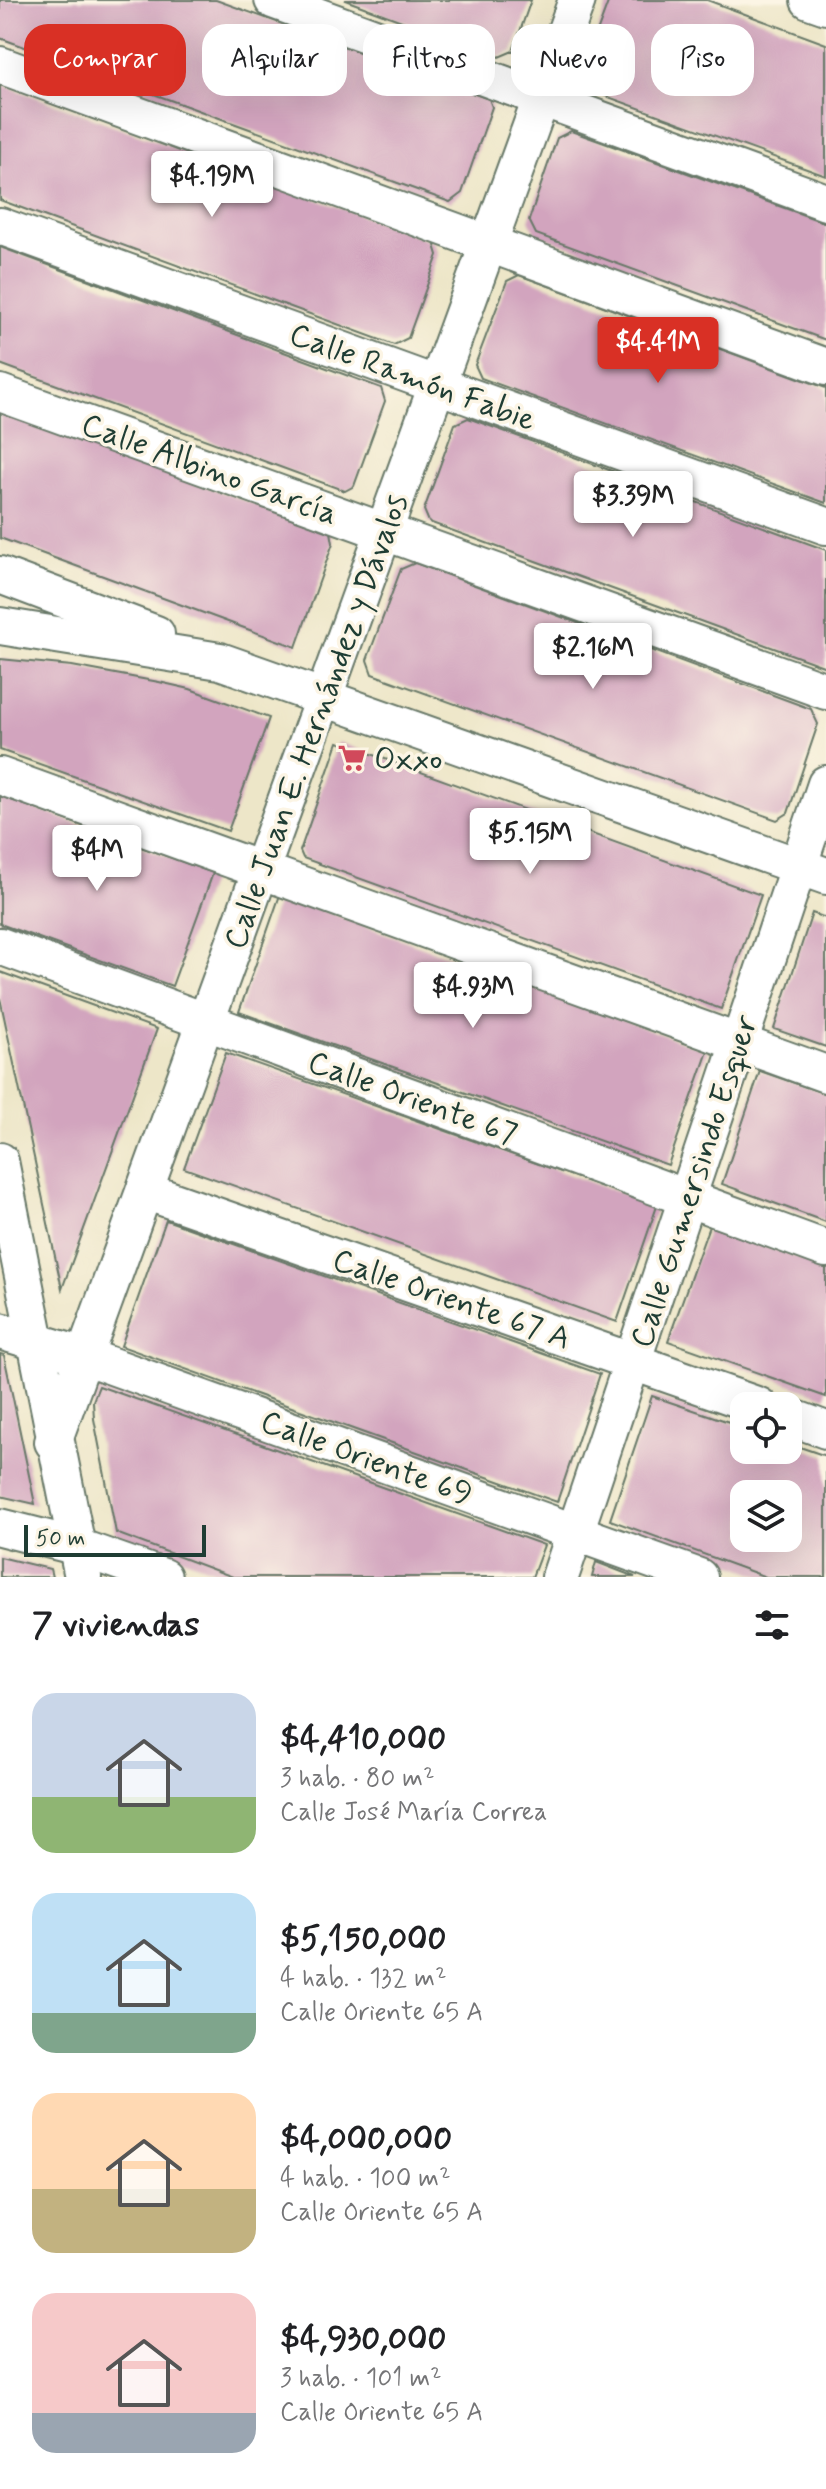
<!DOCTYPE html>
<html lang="es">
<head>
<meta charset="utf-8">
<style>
  :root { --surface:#fff; --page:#f6f6f6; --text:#202124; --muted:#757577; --accent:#d93025 }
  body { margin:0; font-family:Mynerve,sans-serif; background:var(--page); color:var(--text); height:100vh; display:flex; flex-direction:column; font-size:30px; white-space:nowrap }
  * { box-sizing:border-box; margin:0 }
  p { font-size:26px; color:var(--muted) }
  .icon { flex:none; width:44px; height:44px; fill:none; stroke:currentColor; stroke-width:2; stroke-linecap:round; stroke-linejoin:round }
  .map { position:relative; height:1577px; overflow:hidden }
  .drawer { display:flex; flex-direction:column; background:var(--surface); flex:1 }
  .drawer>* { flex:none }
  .top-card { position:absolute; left:24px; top:24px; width:778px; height:72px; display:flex; gap:16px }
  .controls { position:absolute; left:730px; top:1392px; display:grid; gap:16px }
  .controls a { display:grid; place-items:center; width:72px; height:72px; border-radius:16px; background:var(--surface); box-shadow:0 8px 32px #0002; font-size:40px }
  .scale { position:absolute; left:24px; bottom:20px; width:182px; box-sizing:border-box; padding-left:8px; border:4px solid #1f3d34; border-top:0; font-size:22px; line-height:28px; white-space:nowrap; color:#1f3d34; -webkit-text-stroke:6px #fcf5e5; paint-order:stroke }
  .price { position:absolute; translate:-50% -68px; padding:0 18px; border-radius:8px; background:#fff; color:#222; font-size:26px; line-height:52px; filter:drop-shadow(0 2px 4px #0008) }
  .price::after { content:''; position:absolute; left:50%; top:48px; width:24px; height:18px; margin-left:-12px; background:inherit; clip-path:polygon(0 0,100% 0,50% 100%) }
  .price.on { background:var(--accent); color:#fff }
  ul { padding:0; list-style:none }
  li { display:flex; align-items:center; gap:24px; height:200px; padding:0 32px }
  li span { display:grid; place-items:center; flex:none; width:224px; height:160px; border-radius:24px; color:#555 }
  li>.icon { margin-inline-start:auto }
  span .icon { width:96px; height:96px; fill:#fffc; stroke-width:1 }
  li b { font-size:34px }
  h2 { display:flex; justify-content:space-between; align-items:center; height:96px; padding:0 32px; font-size:34px }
  .chip { padding:0 28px; border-radius:24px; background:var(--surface); box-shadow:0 8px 32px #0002; font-size:28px; line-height:72px }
  .chip.on { background:var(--accent); color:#fff }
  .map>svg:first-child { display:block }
</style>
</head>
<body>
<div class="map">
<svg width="826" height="1577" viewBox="0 0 826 1577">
  <rect width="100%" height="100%" fill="#fcf5e5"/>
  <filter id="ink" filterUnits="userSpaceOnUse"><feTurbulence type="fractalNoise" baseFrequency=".0125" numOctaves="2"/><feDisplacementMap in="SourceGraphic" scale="16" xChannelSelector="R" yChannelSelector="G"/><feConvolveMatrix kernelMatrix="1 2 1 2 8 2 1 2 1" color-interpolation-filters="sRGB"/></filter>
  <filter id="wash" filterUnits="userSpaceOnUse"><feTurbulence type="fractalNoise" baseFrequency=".006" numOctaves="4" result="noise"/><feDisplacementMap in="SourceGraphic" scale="32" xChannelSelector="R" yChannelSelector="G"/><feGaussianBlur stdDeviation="1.8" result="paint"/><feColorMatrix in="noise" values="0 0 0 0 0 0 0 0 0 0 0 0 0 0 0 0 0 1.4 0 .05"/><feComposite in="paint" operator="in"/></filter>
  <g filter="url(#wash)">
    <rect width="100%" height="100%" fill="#ede6c8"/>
    <g id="blocks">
      <g fill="#d2a4be" fill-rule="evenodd">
        <polygon points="0,0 216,0 489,99 492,107 462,193 450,202 0,38"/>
        <polygon points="345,0 531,0 513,51 499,57"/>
        <polygon points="609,0 707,0 826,44 826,176 589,90 581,75"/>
        <polygon points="0,84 434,242 438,255 408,338 394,345 0,200"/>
        <polygon points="571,131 826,223 826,340 536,234 529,220 557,138"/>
        <polygon points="0,247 381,388 385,401 354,486 345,491 0,364"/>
        <polygon points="519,275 826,388 826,503 481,378 475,365 507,281"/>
        <polygon points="0,411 331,532 333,543 296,647 0,538"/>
        <polygon points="468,418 826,550 826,667 429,522 424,510 455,424"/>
        <polygon points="415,563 811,709 818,724 788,813 777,820 372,674 367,660 401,569"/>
        <polygon points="0,659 72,666 159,682 190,689 269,718 228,831 0,750"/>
        <polygon points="338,742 761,895 721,1009 303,858 300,851"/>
        <polygon points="0,796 213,873 172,986 0,924"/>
        <polygon points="280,895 708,1051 668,1165 239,1012"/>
        <polygon points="812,913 826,918 826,1047 774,1029"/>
        <polygon points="0,972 157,1029 62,1289 0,998"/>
        <polygon points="226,1053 657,1206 617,1322 184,1168"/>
        <polygon points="760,1071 826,1094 826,1222 722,1184"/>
        <polygon points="166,1220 600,1374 557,1502 121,1346"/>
        <polygon points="709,1226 826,1268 826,1397 668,1341"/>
        <polygon points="0,1354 4,1355 35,1504 0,1496"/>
        <polygon points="99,1386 544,1545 532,1577 233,1577 116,1533 94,1419 93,1401"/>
        <path d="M652 1396 744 1427V1450H788V1443L826 1456V1577H766L610 1520ZM744 1494H788V1538H744Z"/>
        <polygon points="0,1557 50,1569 52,1577 0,1577"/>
        <polygon points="596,1562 635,1577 592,1577"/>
      </g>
    </g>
  </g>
  <g filter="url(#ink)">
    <use href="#blocks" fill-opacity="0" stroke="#677868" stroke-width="2"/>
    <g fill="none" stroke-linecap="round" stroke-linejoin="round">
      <defs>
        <g id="minor">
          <polyline points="273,0 826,202"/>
          <polyline points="809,0 826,6"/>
          <polyline points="0,65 826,367"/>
          <polyline points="0,226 826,526"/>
          <polyline points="0,393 826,691"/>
          <polyline points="0,575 156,634"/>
          <polyline points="0,626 220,661 826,876"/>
          <polyline points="0,776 826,1074"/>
          <polyline points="0,946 826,1249"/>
          <polyline points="0,1161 83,1577"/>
          <polyline points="145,1191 759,1406"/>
          <polyline points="0,1331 84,1356 699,1577"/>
          <polyline points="788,1416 826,1430"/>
          <polyline points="53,1442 577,0"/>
          <polyline points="0,1527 75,1546 163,1577"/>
          <polyline points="560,1577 826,784"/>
        </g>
      </defs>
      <use href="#minor" stroke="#677868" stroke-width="40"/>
      <use href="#minor" stroke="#fff" stroke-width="36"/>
    </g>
  </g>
  <defs>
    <symbol id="supermarket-bare" viewBox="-9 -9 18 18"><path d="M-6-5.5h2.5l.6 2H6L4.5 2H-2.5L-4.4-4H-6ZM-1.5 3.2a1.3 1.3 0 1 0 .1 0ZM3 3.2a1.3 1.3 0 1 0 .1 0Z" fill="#d1495b" stroke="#fcf5e5" stroke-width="2.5" paint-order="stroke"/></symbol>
  </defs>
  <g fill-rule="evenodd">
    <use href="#supermarket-bare" x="332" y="738" width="40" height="40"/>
  </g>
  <g text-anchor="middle" stroke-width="7" stroke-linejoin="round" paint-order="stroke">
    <g font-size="32" fill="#1f3d34" stroke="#fcf5e5">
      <text transform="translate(413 376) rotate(20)" y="11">Calle Ramón Fabie</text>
      <text transform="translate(210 468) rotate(20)" y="11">Calle Albino García</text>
      <text transform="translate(315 721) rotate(-70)" y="11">Calle Juan E. Hernández y Dávalos</text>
      <text transform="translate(413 1097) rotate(20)" y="11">Calle Oriente 67</text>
      <text transform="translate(693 1181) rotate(-72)" y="11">Calle Gumersindo Esquer</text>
      <text transform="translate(452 1298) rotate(19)" y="11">Calle Oriente 67 A</text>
      <text transform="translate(367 1457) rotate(20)" y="11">Calle Oriente 69</text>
    </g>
    <g font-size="32" fill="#1f3d34" stroke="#fcf5e5" text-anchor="start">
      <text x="374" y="769">Oxxo</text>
    </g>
  </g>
</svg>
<div class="controls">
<a><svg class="icon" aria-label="locate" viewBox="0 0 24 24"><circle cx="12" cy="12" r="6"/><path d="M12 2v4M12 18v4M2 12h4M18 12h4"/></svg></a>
<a><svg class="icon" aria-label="layers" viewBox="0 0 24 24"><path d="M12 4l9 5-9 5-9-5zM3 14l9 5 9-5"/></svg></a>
</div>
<div class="scale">50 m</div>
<b class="price" style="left:212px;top:219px">$4.19M</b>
<b class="price on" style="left:658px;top:385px">$4.41M</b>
<b class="price" style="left:633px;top:539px">$3.39M</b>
<b class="price" style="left:593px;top:691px">$2.16M</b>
<b class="price" style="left:530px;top:876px">$5.15M</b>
<b class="price" style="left:97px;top:893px">$4M</b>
<b class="price" style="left:473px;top:1030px">$4.93M</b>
<div class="top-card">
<a class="chip on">Comprar</a>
<a class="chip">Alquilar</a>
<a class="chip">Filtros</a>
<a class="chip">Nuevo</a>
<a class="chip">Piso</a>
</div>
</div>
<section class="drawer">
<h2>7 viviendas<svg class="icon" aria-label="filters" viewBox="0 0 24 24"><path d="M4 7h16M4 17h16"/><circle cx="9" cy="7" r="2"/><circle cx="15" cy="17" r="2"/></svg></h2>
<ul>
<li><span style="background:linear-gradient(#c9d6e8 65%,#8fb573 0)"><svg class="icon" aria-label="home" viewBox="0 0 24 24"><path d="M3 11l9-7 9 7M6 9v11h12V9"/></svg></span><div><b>$4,410,000</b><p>3 hab. · 80 m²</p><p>Calle José María Correa</p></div></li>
<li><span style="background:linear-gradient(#bfe0f5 75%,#7fa58c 0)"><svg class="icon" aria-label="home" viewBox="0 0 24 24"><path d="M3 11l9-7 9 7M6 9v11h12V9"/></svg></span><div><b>$5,150,000</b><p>4 hab. · 132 m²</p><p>Calle Oriente 65 A</p></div></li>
<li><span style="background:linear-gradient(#ffd9b3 60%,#c2b280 0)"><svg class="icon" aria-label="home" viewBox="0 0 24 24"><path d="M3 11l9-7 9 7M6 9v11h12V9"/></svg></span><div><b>$4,000,000</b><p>4 hab. · 100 m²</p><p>Calle Oriente 65 A</p></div></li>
<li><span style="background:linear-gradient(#f6c9c9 75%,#9aa5b1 0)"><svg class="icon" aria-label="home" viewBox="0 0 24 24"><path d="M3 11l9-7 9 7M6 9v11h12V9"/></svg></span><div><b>$4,930,000</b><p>3 hab. · 101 m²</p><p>Calle Oriente 65 A</p></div></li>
</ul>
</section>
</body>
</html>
